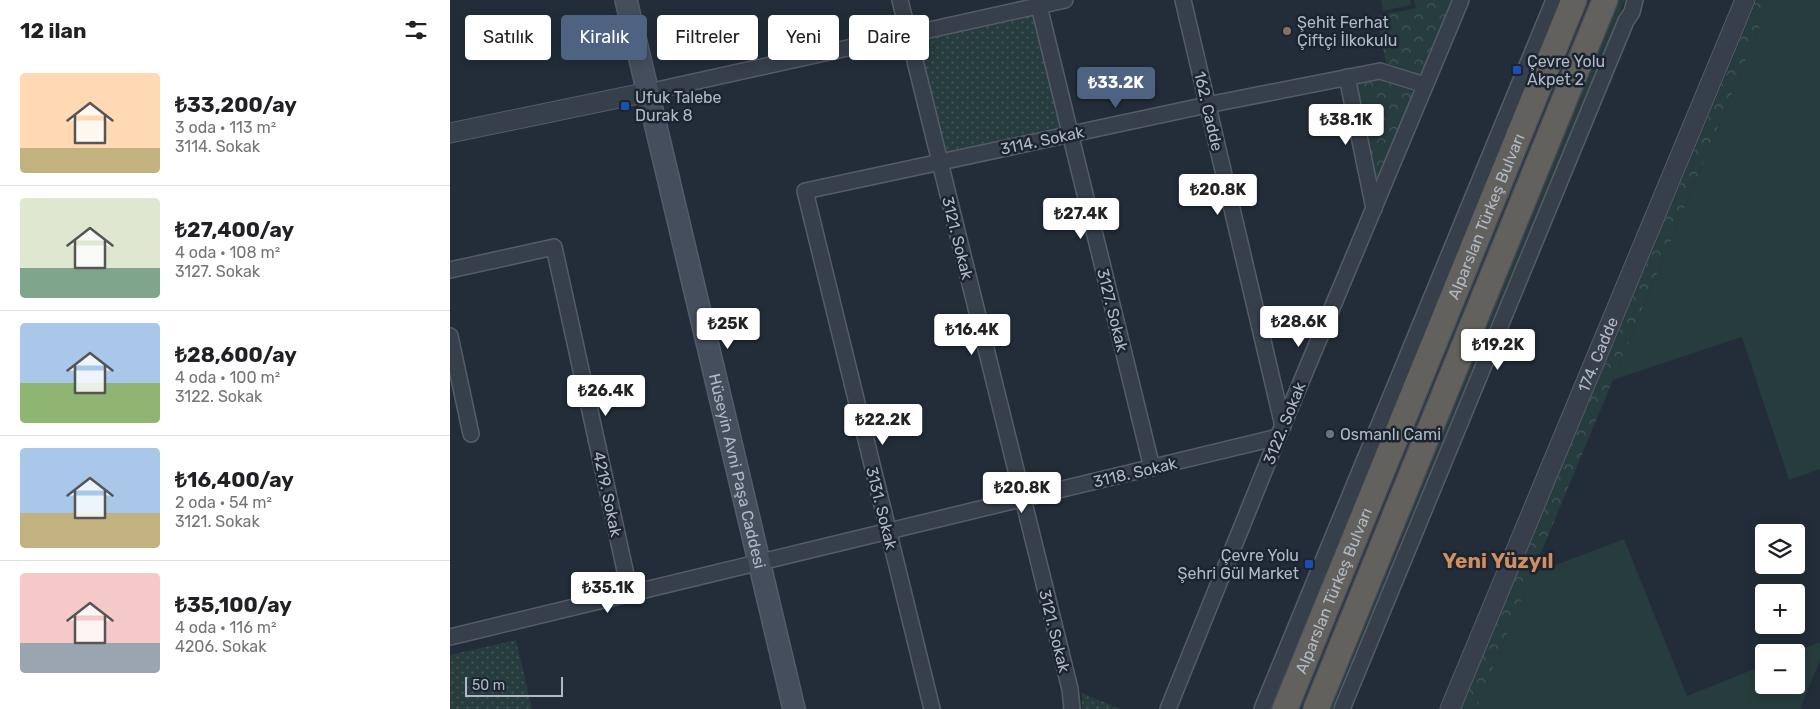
<!DOCTYPE html>
<html lang="tr">
<head>
<meta charset="utf-8">
<style>
  :root { --surface:#fff; --page:#f6f6f6; --text:#202124; --muted:#757577; --line:#e0e0e0; --accent:#4e6382 }
  body { margin:0; font-family:Rubik,sans-serif; background:var(--page); color:var(--text); height:100vh; display:flex; flex-direction:column; font-size:19px; white-space:nowrap }
  * { box-sizing:border-box; margin:0 }
  p { font-size:16px; color:var(--muted) }
  .icon { flex:none; width:28px; height:28px; fill:none; stroke:currentColor; stroke-width:2; stroke-linecap:round; stroke-linejoin:round }
  .map { position:relative; flex:1; overflow:hidden }
  .details { display:flex; flex-direction:column; background:var(--surface); width:450px }
  .details>* { flex:none }
  .guide { position:absolute; left:15px; top:15px; width:475px; height:45px; display:flex; gap:10px }
  .controls { position:absolute; left:1305px; top:524px; display:grid; gap:10px }
  .controls a { display:grid; place-items:center; width:50px; height:50px; border-radius:5px; background:var(--surface); box-shadow:0 2px 12px #0003; font-size:25px }
  .scale { position:absolute; left:15px; bottom:12px; width:98px; box-sizing:border-box; padding-left:5px; border:2px solid #b1b9c6; border-top:0; font-size:14px; line-height:18px; white-space:nowrap; color:#b1b9c6; -webkit-text-stroke:4px #1b242f; paint-order:stroke }
  .price { position:absolute; translate:-50% -42px; padding:0 11px; border-radius:5px; background:#fff; color:#222; font-size:16px; line-height:32px; filter:drop-shadow(0 1px 2px #0008) }
  .price::after { content:''; position:absolute; left:50%; top:30px; width:15px; height:11px; margin-left:-8px; background:inherit; clip-path:polygon(0 0,100% 0,50% 100%) }
  .price.current { background:var(--accent); color:#fff }
  ul { padding:0; list-style:none }
  li { display:flex; align-items:center; gap:15px; height:125px; padding:0 20px }
  li+li { border-top:1px solid var(--line) }
  li span { display:grid; place-items:center; flex:none; width:140px; height:100px; border-radius:5px; color:#555 }
  li>.icon { margin-inline-start:auto }
  span .icon { width:60px; height:60px; fill:#fffc; stroke-width:1 }
  li b { font-size:21px }
  h2 { display:flex; justify-content:space-between; align-items:center; height:60px; padding:0 20px; font-size:21px }
  .pill { padding:0 18px; border-radius:5px; background:var(--surface); box-shadow:0 2px 12px #0003; font-size:18px; line-height:45px }
  .pill.current { background:var(--accent); color:#fff }
  main { display:flex; flex:1; min-height:0 }
  .map>svg:first-child { display:block }
</style>
</head>
<body>
<main>
<section class="details">
<h2>12 ilan<svg class="icon" aria-label="filters" viewBox="0 0 24 24"><path d="M4 7h16M4 17h16"/><circle cx="9" cy="7" r="2"/><circle cx="15" cy="17" r="2"/></svg></h2>
<ul>
<li><span style="background:linear-gradient(#ffd9b3 75%,#c2b280 0)"><svg class="icon" aria-label="home" viewBox="0 0 24 24"><path d="M3 11l9-7 9 7M6 9v11h12V9"/></svg></span><div><b>₺33,200/ay</b><p>3 oda · 113 m²</p><p>3114. Sokak</p></div></li>
<li><span style="background:linear-gradient(#dfe7d0 70%,#7fa58c 0)"><svg class="icon" aria-label="home" viewBox="0 0 24 24"><path d="M3 11l9-7 9 7M6 9v11h12V9"/></svg></span><div><b>₺27,400/ay</b><p>4 oda · 108 m²</p><p>3127. Sokak</p></div></li>
<li><span style="background:linear-gradient(#a9c7e8 60%,#8fb573 0)"><svg class="icon" aria-label="home" viewBox="0 0 24 24"><path d="M3 11l9-7 9 7M6 9v11h12V9"/></svg></span><div><b>₺28,600/ay</b><p>4 oda · 100 m²</p><p>3122. Sokak</p></div></li>
<li><span style="background:linear-gradient(#a9c7e8 65%,#c2b280 0)"><svg class="icon" aria-label="home" viewBox="0 0 24 24"><path d="M3 11l9-7 9 7M6 9v11h12V9"/></svg></span><div><b>₺16,400/ay</b><p>2 oda · 54 m²</p><p>3121. Sokak</p></div></li>
<li><span style="background:linear-gradient(#f6c9c9 70%,#9aa5b1 0)"><svg class="icon" aria-label="home" viewBox="0 0 24 24"><path d="M3 11l9-7 9 7M6 9v11h12V9"/></svg></span><div><b>₺35,100/ay</b><p>4 oda · 116 m²</p><p>4206. Sokak</p></div></li>
</ul>
</section>
<div class="map">
<svg width="1370" height="709" viewBox="0 0 1370 709">
  <defs>
    <pattern id="forest-crowns" width="20" height="18" patternUnits="userSpaceOnUse" patternTransform="scale(1.25)"><rect width="20" height="18" fill="#273c3d"/><path d="M2 6a3 3 0 1 1 6 0M12 15a3 3 0 1 1 6 0" fill="none" stroke="#445658"/></pattern>
    <pattern id="park-dots" width="8" height="8" patternUnits="userSpaceOnUse" patternTransform="scale(1.25)"><rect width="8" height="8" fill="#273c3d"/><path d="M2 2h.1M6 6h.1" fill="none" stroke="#445658" stroke-width="1.8" stroke-linecap="round"/></pattern>
  </defs>
  <rect width="100%" height="100%" fill="#222d39"/>
  <g fill="#273c3d">
    <polygon points="931,0 960,0 961,5 933,11"/>
    <polygon points="1167,0 1175,0 885,709 878,709"/>
    <polygon points="1321,0 1370,0 1370,469 1339,480 1292,337 1163,380"/>
    <polygon points="1174,539 1237,696 1314,665 1314,685 1346,685 1346,652 1345,652 1370,642 1370,660 1350,709 1026,709 1082,574"/>
  </g>
  <g fill="url(#forest-crowns)">
    <polygon points="964,0 1002,0 970,75 936,63 927,16 966,8"/>
    <polygon points="1307,0 1321,0 1026,709 1011,709"/>
    <polygon points="931,80 964,92 929,178 924,179 905,85"/>
  </g>
  <g fill="url(#park-dots)">
    <polygon points="585,15 610,127 496,153 468,41"/>
    <polygon points="66,640 82,709 0,709 0,655"/>
    <polygon points="632,693 670,709 632,709"/>
  </g>
  <g fill="none" stroke-linecap="round" stroke-linejoin="round">
    <defs>
      <g id="minor">
        <polyline points="450,0 620,689 622,709"/>
        <polyline points="733,0 833,426"/>
        <polyline points="589,6 702,468"/>
        <polyline points="897,77 924,209"/>
        <polyline points="198,92 615,0"/>
        <polyline points="0,270 104,247 180,593"/>
        <polyline points="0,336 21,434"/>
        <polyline points="0,637 828,437"/>
        <polyline points="482,709 355,191 757,105 930,71 975,85"/>
        <polyline points="718,709 828,437 1011,0"/>
        <polyline points="812,709 1104,0"/>
        <polyline points="892,709 1176,21 1182,12 1185,0"/>
      </g>
      <g id="tertiary">
        <polyline points="0,133 198,92"/>
        <path id="s1" d="M1000 709 1295 0"/>
      </g>
      <g id="secondary">
        <path id="s2" d="M176 0 344 709"/>
      </g>
      <g id="trunk">
        <path id="s3" d="M835 709 1124 0"/>
        <polyline points="866,709 1155,0"/>
      </g>
    </defs>
    <use href="#minor" stroke="#545c68" stroke-width="18"/>
    <use href="#tertiary" stroke="#545c68" stroke-width="21"/>
    <use href="#secondary" stroke="#545c68" stroke-width="24"/>
    <use href="#trunk" stroke="#414955" stroke-width="28"/>
    <use href="#minor" stroke="#363f4a" stroke-width="15"/>
    <use href="#tertiary" stroke="#363f4a" stroke-width="19"/>
    <use href="#secondary" stroke="#444e5d" stroke-width="21"/>
    <use href="#trunk" stroke="#62615e" stroke-width="25"/>
  </g>
  <circle fill="#8d6e63" stroke="#1b242f" stroke-width="2" cx="837" cy="31" r="5"/>
  <g fill="#1a4fb4" stroke="#1b242f" stroke-width="2">
    <rect x="1062" y="65" width="10" height="10" rx="2.5"/>
    <rect x="170" y="101" width="10" height="10" rx="2.5"/>
    <rect x="854" y="559" width="10" height="10" rx="2.5"/>
  </g>
  <circle fill="#6b7280" stroke="#1b242f" stroke-width="2" cx="880" cy="434" r="5"/>
  <g text-anchor="middle" stroke-width="5" stroke-linejoin="round" paint-order="stroke">
    <g font-size="16" fill="#b1b9c6" stroke="#1b242f" text-anchor="start">
      <text x="847" y="28">Şehit Ferhat<tspan x="847" dy="18">Çiftçi İlkokulu</tspan></text>
      <text x="1077" y="67">Çevre Yolu<tspan x="1077" dy="18">Akpet 2</tspan></text>
      <text x="185" y="103">Ufuk Talebe<tspan x="185" dy="18">Durak 8</tspan></text>
      <text x="890" y="440">Osmanlı Cami</text>
      <text x="849" y="561" text-anchor="end">Çevre Yolu<tspan x="849" dy="18">Şehri Gül Market</tspan></text>
    </g>
    <g font-size="16" fill="#b1b9c6" stroke="#1b242f">
      <text transform="translate(759 111) rotate(77)" y="6">162. Cadde</text>
      <text transform="translate(592 140) rotate(-12)" y="6">3114. Sokak</text>
      <text dy="6" stroke="none"><textPath href="#s3" startOffset="532">Alparslan Türkeş Bulvarı</textPath></text>
      <text transform="translate(508 238) rotate(76)" y="6">3121. Sokak</text>
      <text transform="translate(663 310) rotate(76)" y="6">3127. Sokak</text>
      <text dy="6" stroke="none"><textPath href="#s1" startOffset="384">174. Cadde</textPath></text>
      <text transform="translate(834 423) rotate(-68)" y="6">3122. Sokak</text>
      <text dy="6" stroke="none"><textPath href="#s2" startOffset="484">Hüseyin Avni Paşa Caddesi</textPath></text>
      <text transform="translate(685 472) rotate(-13)" y="6">3118. Sokak</text>
      <text transform="translate(158 494) rotate(78)" y="6">4219. Sokak</text>
      <text transform="translate(432 508) rotate(76)" y="6">3131. Sokak</text>
      <text dy="6" stroke="none"><textPath href="#s3" startOffset="128">Alparslan Türkeş Bulvarı</textPath></text>
      <text transform="translate(605 631) rotate(76)" y="6">3121. Sokak</text>
    </g>
    <g font-size="21" font-weight="bold" fill="#d18f61" stroke="#1b242f">
      <text x="1048" y="568">Yeni Yüzyıl</text>
    </g>
  </g>
</svg>
<div class="controls">
<a><svg class="icon" aria-label="layers" viewBox="0 0 24 24"><path d="M12 4l9 5-9 5-9-5zM3 14l9 5 9-5"/></svg></a>
<a>+</a>
<a>−</a>
</div>
<div class="scale">50 m</div>
<b class="price current" style="left:666px;top:109px">₺33.2K</b>
<b class="price" style="left:896px;top:146px">₺38.1K</b>
<b class="price" style="left:768px;top:216px">₺20.8K</b>
<b class="price" style="left:631px;top:240px">₺27.4K</b>
<b class="price" style="left:849px;top:348px">₺28.6K</b>
<b class="price" style="left:278px;top:350px">₺25K</b>
<b class="price" style="left:522px;top:356px">₺16.4K</b>
<b class="price" style="left:1048px;top:371px">₺19.2K</b>
<b class="price" style="left:156px;top:417px">₺26.4K</b>
<b class="price" style="left:433px;top:446px">₺22.2K</b>
<b class="price" style="left:572px;top:514px">₺20.8K</b>
<b class="price" style="left:158px;top:614px">₺35.1K</b>
<div class="guide">
<a class="pill">Satılık</a>
<a class="pill current">Kiralık</a>
<a class="pill">Filtreler</a>
<a class="pill">Yeni</a>
<a class="pill">Daire</a>
</div>
</div>
</main>
</body>
</html>
